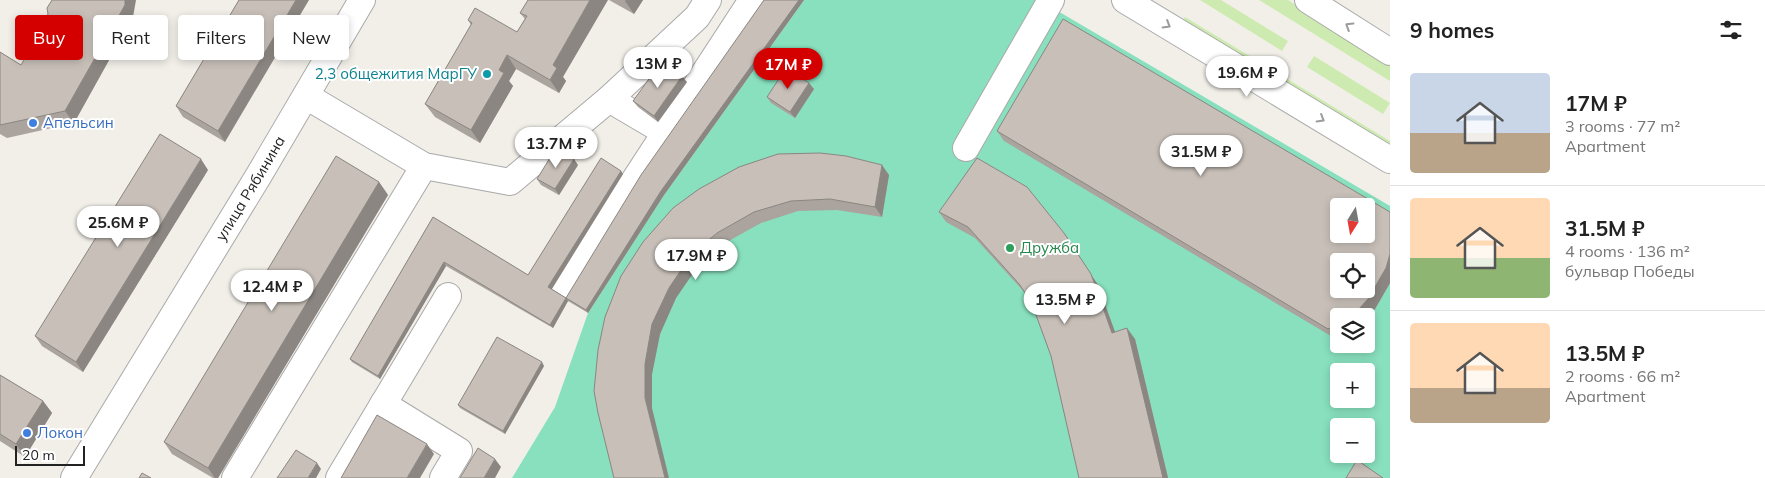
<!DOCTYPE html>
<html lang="en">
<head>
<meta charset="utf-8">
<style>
  :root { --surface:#fff; --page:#f6f6f6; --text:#222; --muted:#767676; --line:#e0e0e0; --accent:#d40000 }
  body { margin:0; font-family:Mulish,sans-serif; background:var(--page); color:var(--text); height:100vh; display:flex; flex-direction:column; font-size:19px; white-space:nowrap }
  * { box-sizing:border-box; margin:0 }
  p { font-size:16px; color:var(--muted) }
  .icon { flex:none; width:28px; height:28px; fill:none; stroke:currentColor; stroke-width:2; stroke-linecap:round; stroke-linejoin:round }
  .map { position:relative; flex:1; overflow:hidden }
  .details { display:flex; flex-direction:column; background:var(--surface); width:375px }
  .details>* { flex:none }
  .top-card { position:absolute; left:15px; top:15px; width:475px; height:45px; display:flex; gap:10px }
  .needle { width:32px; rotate:191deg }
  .buttons { position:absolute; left:1330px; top:198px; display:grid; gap:10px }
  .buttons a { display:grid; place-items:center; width:45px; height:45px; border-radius:5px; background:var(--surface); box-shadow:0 2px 8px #0003; font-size:25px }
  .scale { position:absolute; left:15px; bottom:12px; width:70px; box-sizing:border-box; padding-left:5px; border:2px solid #222; border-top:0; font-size:14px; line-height:18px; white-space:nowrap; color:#222; -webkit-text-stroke:4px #fff; paint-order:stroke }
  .price { position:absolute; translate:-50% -42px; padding:0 11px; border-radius:18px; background:#fff; color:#222; font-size:16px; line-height:32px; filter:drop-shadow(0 1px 2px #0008) }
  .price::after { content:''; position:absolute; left:50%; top:30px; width:15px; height:11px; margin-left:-8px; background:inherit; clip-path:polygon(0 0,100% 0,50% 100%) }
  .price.active { background:var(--accent); color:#fff }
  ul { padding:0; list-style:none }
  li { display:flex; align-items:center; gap:15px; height:125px; padding:0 20px }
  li+li { border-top:1px solid var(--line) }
  li span { display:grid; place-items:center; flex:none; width:140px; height:100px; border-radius:5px; color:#555 }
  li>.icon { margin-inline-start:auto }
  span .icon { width:60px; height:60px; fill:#fffc; stroke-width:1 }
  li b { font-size:21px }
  h2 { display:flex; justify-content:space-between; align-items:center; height:60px; padding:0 20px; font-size:21px }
  .pill { padding:0 18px; border-radius:5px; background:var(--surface); box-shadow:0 2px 8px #0003; font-size:18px; line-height:45px }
  .pill.active { background:var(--accent); color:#fff }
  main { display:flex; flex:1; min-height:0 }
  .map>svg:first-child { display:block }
</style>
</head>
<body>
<main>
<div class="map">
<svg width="1390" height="478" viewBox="0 0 1390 478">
  <rect width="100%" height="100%" fill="#f2efe9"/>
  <g fill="#cdebb0">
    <polygon points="1200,0 1221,0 1288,41 1282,51"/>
    <polygon points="1259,0 1288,0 1390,63 1390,81"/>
    <polygon points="1185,17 1390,141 1390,157 1178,28"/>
    <polygon points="1314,56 1390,103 1383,114 1307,67"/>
  </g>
  <path fill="#88e0be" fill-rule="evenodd" d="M804 0H1039L1390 206V478H512L555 407 588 313 664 195ZM1339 206H1366V234H1339ZM1339 261H1366V289H1339ZM1339 316H1366V344H1339ZM1339 371H1366V399H1339ZM1339 426H1366V454H1339Z"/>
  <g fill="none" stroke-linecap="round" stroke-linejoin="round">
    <defs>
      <g id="minor">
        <polyline points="1125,0 1390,160"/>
        <polyline points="1308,0 1390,52"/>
        <polyline points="306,96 424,166 510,182 609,99 697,17 708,0"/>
        <polyline points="609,99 665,132"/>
        <polyline points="966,148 1051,0"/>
        <polyline points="564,288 752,0"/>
        <polyline points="383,404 459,451 443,478"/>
        <path id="s1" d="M74 478 259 175 362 0"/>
        <polyline points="235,478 424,166"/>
        <polyline points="339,478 448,296"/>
      </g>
    </defs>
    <use href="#minor" stroke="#a9a9a9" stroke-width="28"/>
    <use href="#minor" stroke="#fff" stroke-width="26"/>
  </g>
  <g fill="#aba49e">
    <polygon points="239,0 225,142 183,117 176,106"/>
    <polygon points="528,0 563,77 566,81 559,93 516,69 509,81 513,86 480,143 435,117 425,104 471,25 468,20 517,32 525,19 520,13"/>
    <polygon points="609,0 643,0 634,14"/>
    <polygon points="764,0 804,0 664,195 588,313 568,301 553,328 446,266 380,379 352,362 350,359 433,217 528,275 621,171 623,174 552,289 566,298"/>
    <polygon points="133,17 74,123 7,138 0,134 0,52 21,65"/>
    <polygon points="687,82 658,122 638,107 633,101"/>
    <polygon points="814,89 795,118 771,103 767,97"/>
    <polygon points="997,131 1390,212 1390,283 1375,309 1366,316 1339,316 1339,338 1336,339 1004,141"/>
    <polygon points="820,153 889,175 882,217 837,210 798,211 761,223 725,243 698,266 676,298 660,334 652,374 652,408 605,317"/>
    <polygon points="578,165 559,195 541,185 537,179"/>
    <polygon points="208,170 83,372 42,346 35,336"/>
    <polygon points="379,182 388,195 218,478 213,478 172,454 164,442"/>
    <polygon points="939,212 1098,285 1115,332 1135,339 1168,478 1079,478 1051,356 1032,304 1026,294 975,238 946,222"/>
    <polygon points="544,366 505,434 460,408 458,405"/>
    <polygon points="0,375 43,401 52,413 25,457 0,441"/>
  </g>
  <g fill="#8b8681">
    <polygon points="125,0 136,0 133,17 74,123 65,111"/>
    <polygon points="296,0 309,0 225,142 218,131"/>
    <polygon points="590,0 608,0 563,77 566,81 559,93 550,80 553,65"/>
    <polygon points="626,0 643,0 634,14 625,1"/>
    <polygon points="799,0 804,0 664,195 588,313 586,310 661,191"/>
    <polygon points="507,55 516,69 509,81 513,86 480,143 471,130 499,70"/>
    <polygon points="682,76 687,82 658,122 654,116"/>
    <polygon points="809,83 814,89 795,118 790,112"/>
    <polygon points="201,159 208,170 83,372 76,362"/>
    <polygon points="574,159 578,165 559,195 555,189"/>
    <polygon points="882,165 889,175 882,217 875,207"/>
    <polygon points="621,171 623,174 551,290 548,287"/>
    <polygon points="379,182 388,195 218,478 215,478 208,468"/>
    <polygon points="1064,233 1098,285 1119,343 1112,333"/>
    <polygon points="1390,254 1390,283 1375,309 1366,319 1366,316 1362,316 1358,310"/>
    <polygon points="691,255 698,266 676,298 660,334 652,374 652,408 669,478 665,478 645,398 645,364 652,324 669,288"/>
    <polygon points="444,262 446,266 380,379 378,376"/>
    <polygon points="566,298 568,301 553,328 550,325"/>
    <polygon points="1127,328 1135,339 1168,478 1163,478"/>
    <polygon points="542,362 544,366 505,434 503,431"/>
    <polygon points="43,401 52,413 25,457 16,444"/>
    <polygon points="427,444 434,454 420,478 407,478"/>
    <polygon points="495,459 501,467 495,478 484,478"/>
    <polygon points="317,463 321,469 316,478 308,478"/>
  </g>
  <g fill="#c7bfb8" stroke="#8b8681" fill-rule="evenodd">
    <polygon points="52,0 125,0 125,5 65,111 0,125 0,52 21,65 41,31 43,24 48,14 47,8"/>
    <polygon points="239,0 296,0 218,131 176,106"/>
    <polygon points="528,0 590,0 553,65 557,68 550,80 507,55 499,70 504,73 471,130 425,104 472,23 468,20 475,8 517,32 527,16 520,13"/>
    <polygon points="764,0 799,0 661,191 586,310 566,298 550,325 444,262 378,376 350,359 433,217 528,275 601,158 621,171 548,287 566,298 641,175"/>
    <path d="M1063 19 1390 212V254L1386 268 1368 299 1358 310 1350 316H1339V324L1328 329 997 131ZM1339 206H1366V234H1339ZM1339 261H1366V289H1339Z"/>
    <polygon points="662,61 682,76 654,116 633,101"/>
    <polygon points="786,68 809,83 790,112 767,97"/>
    <polygon points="160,134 201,159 76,362 35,336"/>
    <polygon points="556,148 574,159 555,189 537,179"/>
    <polygon points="820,153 846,156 882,165 875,207 830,199 791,201 754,212 717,233 691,255 669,288 652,324 645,364 645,398 665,478 614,478 598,413 594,391 598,350 605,317 621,276 643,242 673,208 699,189 739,167 778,154"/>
    <polygon points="336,156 379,182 208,468 164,442"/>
    <polygon points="977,158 1027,187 1064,233 1091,274 1112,333 1127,328 1163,478 1079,478 1051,356 1032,304 1020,285 968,227 939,212"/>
    <polygon points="497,337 542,362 503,431 458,405"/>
    <polygon points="0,375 43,401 16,444 0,434"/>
    <polygon points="377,415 427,444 407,478 341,478"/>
    <polygon points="478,448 495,459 484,478 460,478"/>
    <polygon points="296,450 317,463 308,478 277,478"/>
    <polygon points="1357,460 1383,478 1346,478"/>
    <polygon points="142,473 151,478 139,478"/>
  </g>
  <defs><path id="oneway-chevron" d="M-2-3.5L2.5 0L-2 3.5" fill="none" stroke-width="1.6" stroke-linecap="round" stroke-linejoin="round" transform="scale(1.25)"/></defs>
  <g stroke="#9c9c9c">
    <use href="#oneway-chevron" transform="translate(1167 25) rotate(31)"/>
    <use href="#oneway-chevron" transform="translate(1349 26) rotate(-148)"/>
    <use href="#oneway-chevron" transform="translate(1321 119) rotate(31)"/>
  </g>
  <circle fill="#0f9aa8" stroke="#fff" stroke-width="2" cx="487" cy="74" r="5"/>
  <g fill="#3f7fe0" stroke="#fff" stroke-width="2">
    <circle cx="33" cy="123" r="5"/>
    <circle cx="27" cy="433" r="5"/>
  </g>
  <circle fill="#2e9e5b" stroke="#fff" stroke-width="2" cx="1010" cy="248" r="5"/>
  <g text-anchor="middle" stroke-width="4" stroke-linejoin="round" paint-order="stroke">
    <g font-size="15" fill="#0d838f" stroke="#fff" text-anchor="end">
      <text x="477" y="79">2,3 общежития МарГУ</text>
    </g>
    <g font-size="15" fill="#366cbe" stroke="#fff" text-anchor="start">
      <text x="43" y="128">Апельсин</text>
      <text x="37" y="438">Локон</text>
    </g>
    <g font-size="15" fill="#222" stroke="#fff">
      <text dy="5" stroke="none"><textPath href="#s1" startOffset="339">улица Рябинина</textPath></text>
    </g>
    <g font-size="15" fill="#27864d" stroke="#fff" text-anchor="start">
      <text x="1020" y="253">Дружба</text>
    </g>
  </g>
</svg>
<div class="buttons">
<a><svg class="needle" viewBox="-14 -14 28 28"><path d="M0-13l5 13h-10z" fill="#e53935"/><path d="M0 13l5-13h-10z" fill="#767676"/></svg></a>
<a><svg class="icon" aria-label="locate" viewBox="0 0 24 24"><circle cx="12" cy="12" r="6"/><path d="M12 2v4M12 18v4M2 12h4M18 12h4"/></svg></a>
<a><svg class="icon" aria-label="layers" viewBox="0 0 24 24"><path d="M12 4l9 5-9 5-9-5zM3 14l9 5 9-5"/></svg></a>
<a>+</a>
<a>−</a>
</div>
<div class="scale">20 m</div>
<b class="price" style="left:658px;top:89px">13M ₽</b>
<b class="price active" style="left:788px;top:90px">17M ₽</b>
<b class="price" style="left:1247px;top:98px">19.6M ₽</b>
<b class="price" style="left:556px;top:169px">13.7M ₽</b>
<b class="price" style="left:1201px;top:177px">31.5M ₽</b>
<b class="price" style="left:118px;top:248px">25.6M ₽</b>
<b class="price" style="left:696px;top:281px">17.9M ₽</b>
<b class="price" style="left:272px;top:312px">12.4M ₽</b>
<b class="price" style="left:1065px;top:325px">13.5M ₽</b>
<div class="top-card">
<a class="pill active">Buy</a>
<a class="pill">Rent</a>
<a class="pill">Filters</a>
<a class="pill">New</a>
</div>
</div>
<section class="details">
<h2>9 homes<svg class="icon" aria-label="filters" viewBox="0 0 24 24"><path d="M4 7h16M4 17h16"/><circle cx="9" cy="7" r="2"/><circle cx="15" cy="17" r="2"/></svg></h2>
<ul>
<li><span style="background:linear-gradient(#c9d6e8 60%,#b9a48a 0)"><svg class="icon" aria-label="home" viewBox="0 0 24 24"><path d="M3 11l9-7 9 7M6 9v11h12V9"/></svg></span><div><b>17M ₽</b><p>3 rooms · 77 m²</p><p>Apartment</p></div></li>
<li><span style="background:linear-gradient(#ffd9b3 60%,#8fb573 0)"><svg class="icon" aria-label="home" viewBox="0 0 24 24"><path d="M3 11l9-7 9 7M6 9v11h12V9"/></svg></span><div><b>31.5M ₽</b><p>4 rooms · 136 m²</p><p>бульвар Победы</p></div></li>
<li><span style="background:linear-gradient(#ffd9b3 65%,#b9a48a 0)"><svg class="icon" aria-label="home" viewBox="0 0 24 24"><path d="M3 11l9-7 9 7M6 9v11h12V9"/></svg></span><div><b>13.5M ₽</b><p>2 rooms · 66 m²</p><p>Apartment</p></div></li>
</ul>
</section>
</main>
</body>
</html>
